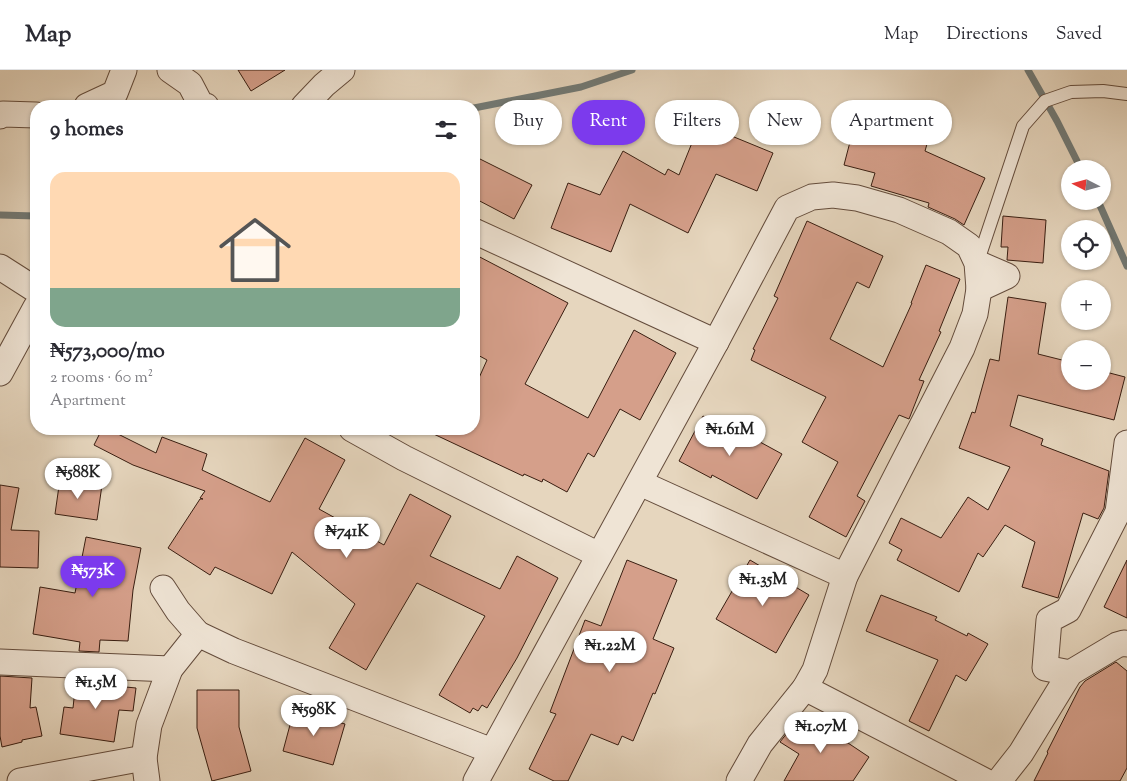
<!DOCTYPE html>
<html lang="en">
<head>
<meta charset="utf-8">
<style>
  :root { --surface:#fff; --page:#f2f2f3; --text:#2b2b33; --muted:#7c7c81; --line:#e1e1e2; --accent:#7c3aed }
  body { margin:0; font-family:"Sorts Mill Goudy",serif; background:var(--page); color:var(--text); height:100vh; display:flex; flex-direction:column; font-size:19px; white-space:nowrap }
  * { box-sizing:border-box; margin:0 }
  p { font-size:16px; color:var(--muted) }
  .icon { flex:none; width:28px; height:28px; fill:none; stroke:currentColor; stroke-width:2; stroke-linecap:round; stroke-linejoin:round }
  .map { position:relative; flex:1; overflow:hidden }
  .panel { position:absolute; left:30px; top:30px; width:450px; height:335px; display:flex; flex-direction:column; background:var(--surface); border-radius:20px; box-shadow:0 1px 4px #0004 }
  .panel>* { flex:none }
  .banner { position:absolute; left:495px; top:30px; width:475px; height:45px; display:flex; gap:10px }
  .needle { width:32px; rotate:276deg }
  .controls { position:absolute; left:1061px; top:90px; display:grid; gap:10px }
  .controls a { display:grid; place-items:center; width:50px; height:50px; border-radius:50%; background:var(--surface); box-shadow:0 1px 4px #0004; font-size:25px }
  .price { position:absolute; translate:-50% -42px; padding:0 11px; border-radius:18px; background:#fff; color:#222; font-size:16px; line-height:32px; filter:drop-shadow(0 1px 2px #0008) }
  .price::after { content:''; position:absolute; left:50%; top:30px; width:15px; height:11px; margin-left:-8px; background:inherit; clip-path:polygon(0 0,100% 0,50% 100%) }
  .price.active { background:var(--accent); color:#fff }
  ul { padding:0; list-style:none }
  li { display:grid; align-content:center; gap:10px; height:265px; padding:0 20px }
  li span { display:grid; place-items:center; height:155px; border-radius:15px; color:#555 }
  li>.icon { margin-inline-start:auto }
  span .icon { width:90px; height:90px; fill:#fffc; stroke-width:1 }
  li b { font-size:21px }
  h2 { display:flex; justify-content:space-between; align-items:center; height:60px; padding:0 20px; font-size:21px }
  .tag { padding:0 18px; border-radius:22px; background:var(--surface); box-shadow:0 1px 4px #0004; font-size:18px; line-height:45px }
  .tag.active { background:var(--accent); color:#fff }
  header { display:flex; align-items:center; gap:30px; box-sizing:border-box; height:70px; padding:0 25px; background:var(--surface); border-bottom:1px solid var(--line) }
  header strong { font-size:24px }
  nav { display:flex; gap:28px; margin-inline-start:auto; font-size:18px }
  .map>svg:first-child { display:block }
</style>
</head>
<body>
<header>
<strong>Map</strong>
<nav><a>Map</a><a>Directions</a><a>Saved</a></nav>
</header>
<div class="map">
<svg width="1127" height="711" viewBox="0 0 1127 711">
  <rect width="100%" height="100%" fill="#e6d6be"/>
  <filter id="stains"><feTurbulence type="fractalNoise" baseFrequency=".004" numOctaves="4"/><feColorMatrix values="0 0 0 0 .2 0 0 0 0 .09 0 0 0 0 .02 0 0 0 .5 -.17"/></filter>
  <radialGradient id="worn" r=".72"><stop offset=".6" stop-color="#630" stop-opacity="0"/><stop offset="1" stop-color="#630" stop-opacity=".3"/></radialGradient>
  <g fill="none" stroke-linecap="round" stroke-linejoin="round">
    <g stroke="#727a76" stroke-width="7">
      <polyline points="1028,0 1057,51 1081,99"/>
      <polyline points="474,38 581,17 632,0"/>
      <polyline points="1098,131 1127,196"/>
      <polyline points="0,145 36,146"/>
    </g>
  </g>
  <g fill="#d59f8a" stroke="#391e11">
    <polygon points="238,0 285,0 251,21"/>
    <polygon points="854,34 892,45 893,41 933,53 925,81 985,108 964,155 955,149 928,137 929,133 871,116 875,103 844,95 851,68 845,66"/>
    <polygon points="700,53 773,83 757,121 716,104 688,163 630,134 611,182 551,158 568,113 600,125 623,81 665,105 668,99 679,105"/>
    <polygon points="474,86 532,115 514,149 474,128"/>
    <polygon points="1003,146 1046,150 1043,193 1007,190 1008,177 1001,177"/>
    <polygon points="807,151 883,186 869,218 857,212 830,269 883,297 912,233 911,233 926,195 960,209 939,261 941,262 919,310 924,311 909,349 899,345 857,426 865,431 846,467 809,447 838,392 802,372 826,327 751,290 755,280 753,279 778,228 774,226"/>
    <polygon points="474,184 568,233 525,314 588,348 634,260 676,283 640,350 620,339 594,387 588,383 567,422 543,409 542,412 524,404 523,406 423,359 474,359 474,319 487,290 474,283"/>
    <polygon points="1008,227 1046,233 1038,284 1070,292 1070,311 1102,311 1102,301 1125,307 1114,350 1018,325 1010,356 1043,369 1041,375 1109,401 1104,438 1098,449 1083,443 1058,528 1022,517 1035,472 1005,455 983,487 978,483 959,522 897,490 902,480 889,473 901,448 941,468 968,427 988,440 1010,397 959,378 972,342 975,343 990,289 999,291"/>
    <polygon points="703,346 747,369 749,366 782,384 757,429 712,405 711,408 679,391"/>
    <polygon points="102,359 108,359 156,383 162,367 207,384 202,400 270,432 305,368 345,390 319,439 384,475 410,424 451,446 430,486 500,519 517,486 558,508 517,588 487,638 482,635 478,641 473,638 470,643 439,625 485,546 417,513 366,600 329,578 355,534 292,482 272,524 215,497 210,505 168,478 200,429 203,429 200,428 205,421 133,395 94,375"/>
    <polygon points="60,409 102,415 97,450 55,444"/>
    <polygon points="0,415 19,418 11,460 39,461 38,498 0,497"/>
    <polygon points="86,467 141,478 133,520 128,571 100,570 99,582 79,581 80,572 33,564 40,517 75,523"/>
    <polygon points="627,490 677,510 653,569 674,578 655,624 653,623 633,671 622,666 618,675 591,664 568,711 554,711 529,699 556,644 550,642 585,550 601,556"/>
    <polygon points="750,490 809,525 776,583 716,549"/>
    <polygon points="1127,490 1127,548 1104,537"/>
    <polygon points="881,525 937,547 935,550 967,566 968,563 988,574 966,611 956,605 929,661 909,651 938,590 866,561"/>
    <polygon points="1116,592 1127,601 1127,698 1120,711 1034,711 1048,683 1047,682 1080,617 1085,611"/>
    <polygon points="0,606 32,608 30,638 36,637 42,666 22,670 22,672 2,677 0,666"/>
    <polygon points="76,610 96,610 95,614 136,618 133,641 119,640 114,672 60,664 64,637 73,638"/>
    <polygon points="197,620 239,620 239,657 251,701 212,711 197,658"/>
    <polygon points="294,640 345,654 333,695 283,681"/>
    <polygon points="803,643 869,687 853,711 784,711 799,684 780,672"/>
  </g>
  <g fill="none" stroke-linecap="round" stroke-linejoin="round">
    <defs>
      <polyline id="service" points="978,191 1023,56 1045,31 1071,22 1103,21 1127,24"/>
      <g id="minor">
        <polyline points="170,0 190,14 201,35 206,36"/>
        <polyline points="87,36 115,23 124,0"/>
        <polyline points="304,36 324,15 342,0"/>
        <polyline points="0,46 3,44 36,45"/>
        <polyline points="474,161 716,272"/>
        <polyline points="977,193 1007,206 979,219"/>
        <polyline points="0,197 36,220"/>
        <polyline points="0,303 36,237"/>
        <polyline points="352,359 404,388 599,485"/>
        <polyline points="640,413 845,506"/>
        <polyline points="198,564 234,581 492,681"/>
        <polyline points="0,592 170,599"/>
        <polyline points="1070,603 1045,598 1049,550 1068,540 1118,442 1127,373"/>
        <polyline points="805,618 985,711"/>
        <polyline points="20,711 144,688"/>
        <polyline points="147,711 144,688 149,655 170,599 198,564 178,541 163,518"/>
        <polyline points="476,711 716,272 787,138 812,127 833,125 857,128 899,140 949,162 969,176 977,193 979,219 975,244 962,278 845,506 815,600 805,618 760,674 739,711"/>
        <polyline points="999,711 1021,683 1070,603 1117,575 1124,573 1127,574"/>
      </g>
    </defs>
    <use href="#service" stroke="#644c3c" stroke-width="14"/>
    <use href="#minor" stroke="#644c3c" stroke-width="27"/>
    <use href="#service" stroke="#efe4d5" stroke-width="12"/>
    <use href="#minor" stroke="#efe4d5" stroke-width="25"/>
  </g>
  <rect width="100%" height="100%" filter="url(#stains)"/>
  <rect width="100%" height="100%" fill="url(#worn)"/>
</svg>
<div class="controls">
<a><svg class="needle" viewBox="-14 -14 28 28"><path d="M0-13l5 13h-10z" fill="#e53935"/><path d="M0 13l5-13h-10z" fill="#7c7c81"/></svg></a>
<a><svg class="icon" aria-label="locate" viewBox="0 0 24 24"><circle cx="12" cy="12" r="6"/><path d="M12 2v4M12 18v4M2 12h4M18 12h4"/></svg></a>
<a>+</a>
<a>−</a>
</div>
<b class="price" style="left:730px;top:387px">₦1.61M</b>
<b class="price" style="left:78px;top:430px">₦588K</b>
<b class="price" style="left:347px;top:489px">₦741K</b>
<b class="price active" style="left:93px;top:528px">₦573K</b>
<b class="price" style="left:763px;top:537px">₦1.35M</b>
<b class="price" style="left:610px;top:603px">₦1.22M</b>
<b class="price" style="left:96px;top:640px">₦1.5M</b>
<b class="price" style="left:314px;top:667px">₦598K</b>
<b class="price" style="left:821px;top:684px">₦1.07M</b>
<div class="banner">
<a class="tag">Buy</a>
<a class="tag active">Rent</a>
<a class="tag">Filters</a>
<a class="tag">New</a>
<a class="tag">Apartment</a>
</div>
<section class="panel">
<h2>9 homes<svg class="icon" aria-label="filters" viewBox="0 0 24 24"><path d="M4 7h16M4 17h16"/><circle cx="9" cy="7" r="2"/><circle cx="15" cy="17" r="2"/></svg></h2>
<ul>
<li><span style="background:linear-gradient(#ffd9b3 75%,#7fa58c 0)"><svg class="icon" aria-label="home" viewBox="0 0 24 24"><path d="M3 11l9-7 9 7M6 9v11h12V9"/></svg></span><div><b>₦573,000/mo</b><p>2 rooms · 60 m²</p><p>Apartment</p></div></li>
</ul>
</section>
</div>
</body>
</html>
